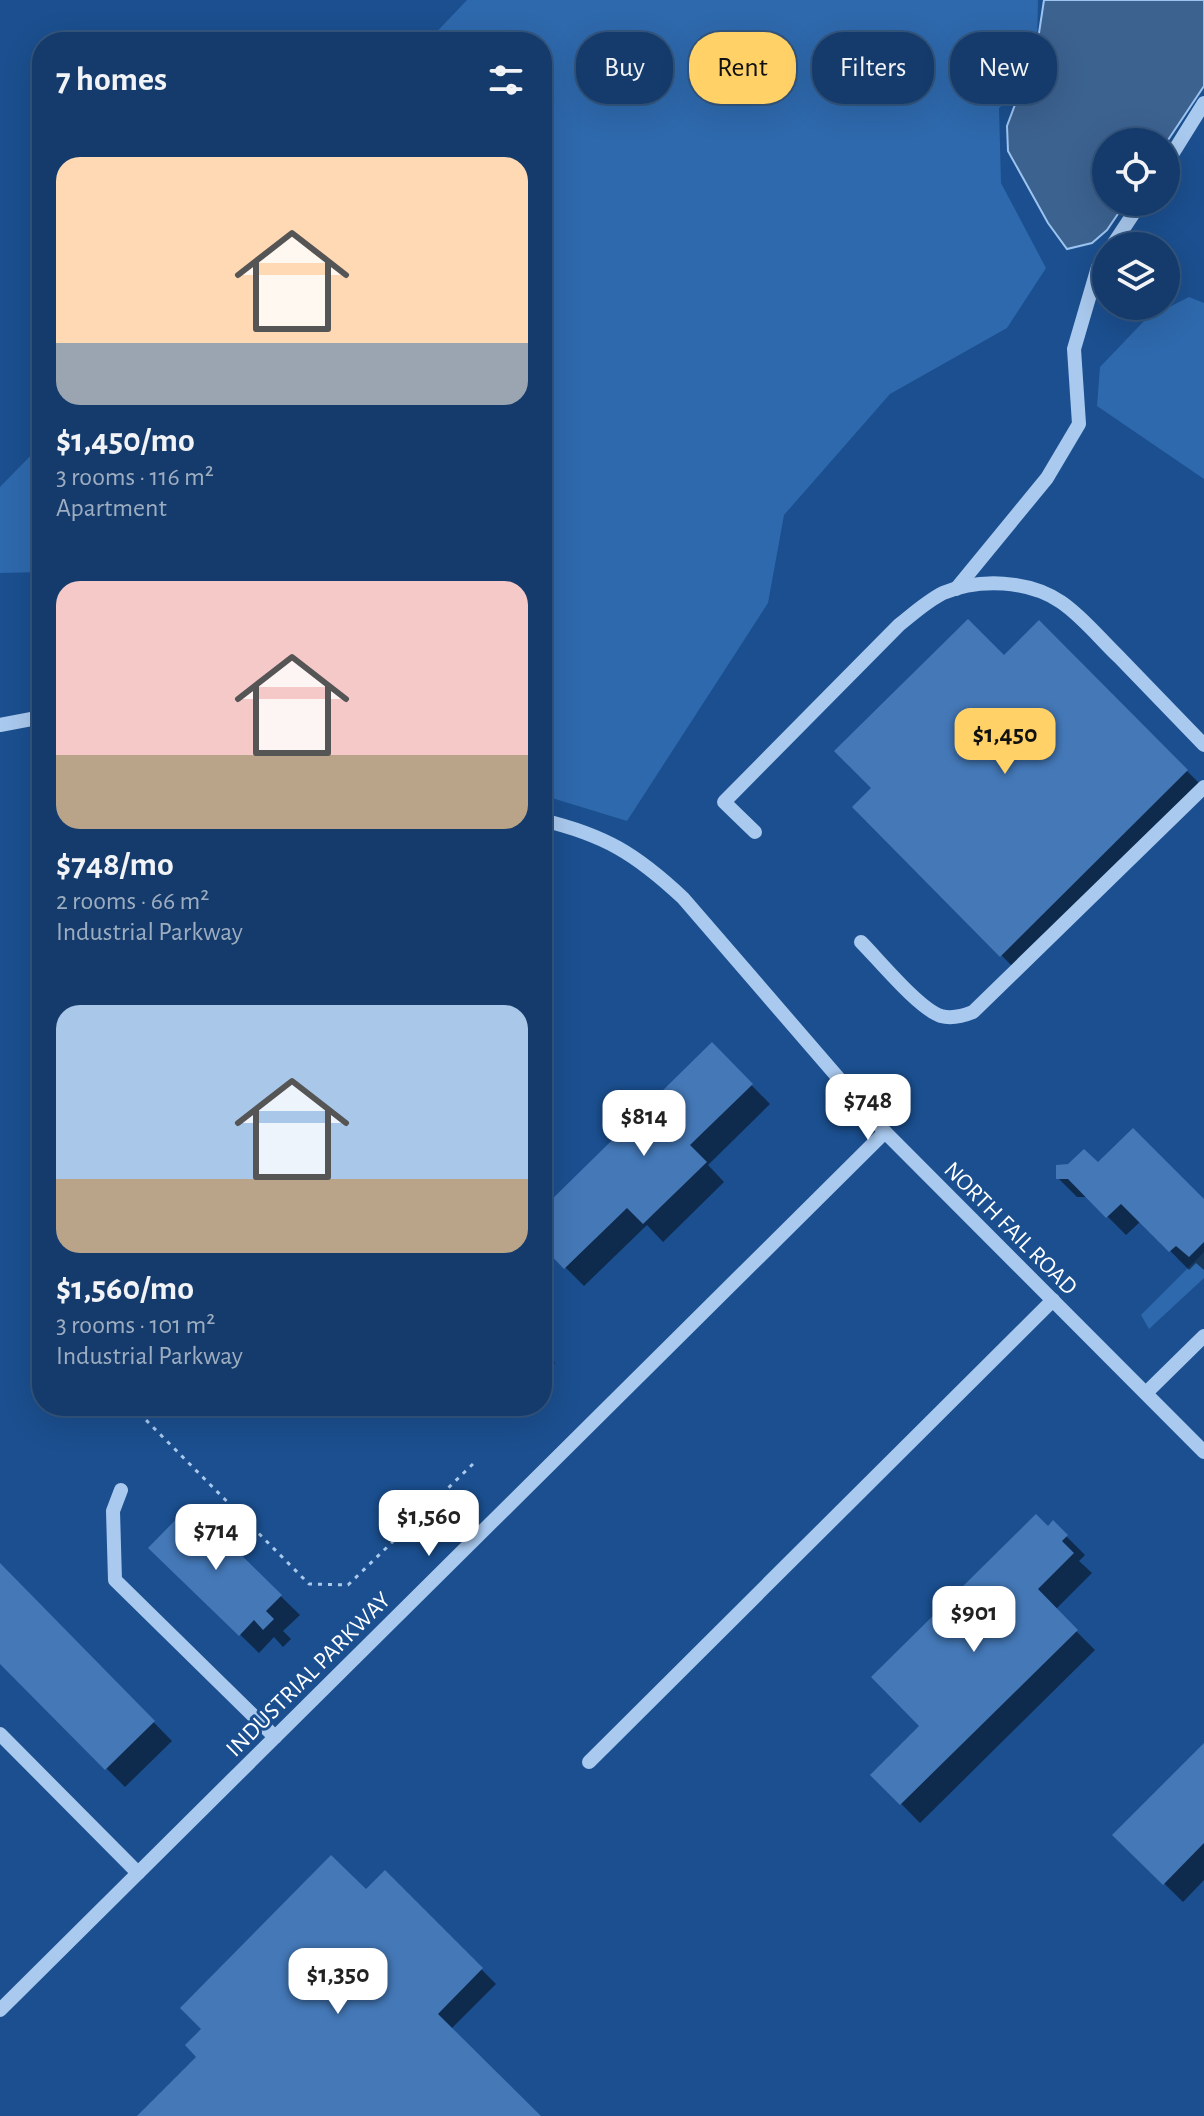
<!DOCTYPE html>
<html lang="en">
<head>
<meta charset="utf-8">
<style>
  :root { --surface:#143b6b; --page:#1d4271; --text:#f1f3f6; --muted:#9dadc1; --line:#33557e; --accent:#ffd166 }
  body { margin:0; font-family:"Alegreya Sans",sans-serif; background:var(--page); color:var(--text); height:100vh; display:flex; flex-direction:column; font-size:30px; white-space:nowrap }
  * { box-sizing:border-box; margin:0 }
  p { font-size:26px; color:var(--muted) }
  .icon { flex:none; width:44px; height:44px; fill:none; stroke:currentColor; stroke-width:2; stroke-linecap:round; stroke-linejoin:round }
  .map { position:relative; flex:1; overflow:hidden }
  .panel { position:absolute; left:32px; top:32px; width:520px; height:1384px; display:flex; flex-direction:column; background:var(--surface); border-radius:32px; box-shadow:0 8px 32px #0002,0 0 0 2px var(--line) }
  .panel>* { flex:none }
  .hud { position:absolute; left:576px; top:32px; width:508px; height:72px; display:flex; gap:16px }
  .fabs { position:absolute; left:1092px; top:128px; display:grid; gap:16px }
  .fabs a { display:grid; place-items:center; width:88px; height:88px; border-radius:50%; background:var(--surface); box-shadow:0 8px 32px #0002,0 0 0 2px var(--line); font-size:40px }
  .price { position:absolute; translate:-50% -68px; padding:0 18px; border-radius:16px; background:#fff; color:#222; font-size:26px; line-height:52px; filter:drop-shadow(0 2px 4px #0008) }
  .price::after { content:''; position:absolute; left:50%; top:48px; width:24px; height:18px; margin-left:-12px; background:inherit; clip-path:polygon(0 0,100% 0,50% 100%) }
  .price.selected { background:var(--accent); color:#111 }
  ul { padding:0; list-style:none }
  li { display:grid; align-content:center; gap:16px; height:424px; padding:0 24px }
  li span { display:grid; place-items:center; height:248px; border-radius:24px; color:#555 }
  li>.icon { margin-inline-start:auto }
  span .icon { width:144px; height:144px; fill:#fffc; stroke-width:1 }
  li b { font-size:34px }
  h2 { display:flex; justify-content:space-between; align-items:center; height:96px; padding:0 24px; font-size:34px }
  .chip { padding:0 28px; border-radius:32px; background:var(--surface); box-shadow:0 8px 32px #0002,0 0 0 2px var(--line); font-size:28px; line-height:72px }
  .chip.selected { background:var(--accent); color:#111 }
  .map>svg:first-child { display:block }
</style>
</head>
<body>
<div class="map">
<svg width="1204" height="2116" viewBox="0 0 1204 2116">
  <rect width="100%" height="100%" fill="#1b4f8f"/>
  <g fill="#2e69ad">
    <polygon points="467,0 1038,0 1037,46 1018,92 999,108 1001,183 1046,268 1007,328 890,394 784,515 768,603 627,821 542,795 542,42 427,42"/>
    <polygon points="1189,297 1204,303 1204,479 1097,406 1100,367 1146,319"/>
    <polygon points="42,444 42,572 0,573 0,487"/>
    <polygon points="1204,1252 1204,1278 1149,1329 1141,1315"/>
  </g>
  <polygon fill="#3c6290" stroke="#9cc4f0" stroke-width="2" points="1044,0 1204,0 1204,86 1166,143 1106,142 1106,202 1126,202 1107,230 1092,243 1067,249 1048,223 1008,151 1007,126 1037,46"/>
  <g fill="#0007">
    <polygon points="1039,623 1201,785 1015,969 855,807"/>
    <polygon points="712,1045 770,1104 708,1165 724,1182 663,1242 647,1225 584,1286 542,1244 542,1212"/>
    <polygon points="1098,1165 1204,1202 1204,1270 1196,1263 1189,1270 1141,1221 1126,1235 1088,1197 1077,1197 1058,1178"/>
    <polygon points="542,1350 555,1363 542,1376"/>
    <polygon points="492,1406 513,1406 502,1416"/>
    <polygon points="190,1508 300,1615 283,1631 291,1639 283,1647 274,1637 259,1653 151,1548"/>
    <polygon points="1053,1523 1085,1555 1079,1561 1092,1573 1055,1610 1095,1650 920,1823 873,1775 922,1726"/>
    <polygon points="0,1566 172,1741 125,1787 0,1661"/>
    <polygon points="1204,1745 1204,1880 1183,1902 1115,1835"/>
    <polygon points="385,1873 496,1984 451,2029 538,2116 140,2116"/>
  </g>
  <g fill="#4478b7">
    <polygon points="968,619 1004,655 1039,620 1188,770 1000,957 852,807 871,788 834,751"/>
    <polygon points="712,1042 753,1084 690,1145 707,1162 643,1224 627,1208 564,1269 542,1246 542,1209"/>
    <polygon points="1133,1128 1204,1199 1204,1242 1189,1257 1176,1246 1169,1252 1121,1204 1106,1218 1068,1179 1056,1179 1056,1165 1068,1164 1084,1149 1098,1162"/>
    <polygon points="190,1505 282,1595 266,1611 274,1619 263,1630 254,1620 239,1636 148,1548"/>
    <polygon points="1036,1514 1048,1526 1053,1520 1068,1535 1062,1541 1074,1553 1038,1589 1078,1630 900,1805 870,1775 919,1726 871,1677"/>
    <polygon points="0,1563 155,1721 105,1770 0,1664"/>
    <polygon points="1204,1743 1204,1843 1163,1885 1112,1835"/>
    <polygon points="331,1855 366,1889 385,1870 483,1968 438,2014 541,2116 137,2116 196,2057 185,2045 201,2029 180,2008"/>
  </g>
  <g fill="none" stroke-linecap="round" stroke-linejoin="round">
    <g stroke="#a9c9ee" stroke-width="3" stroke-dasharray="4 6" stroke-linecap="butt">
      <polyline points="542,1329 547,1333 542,1339"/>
      <polyline points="132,1406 309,1584 348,1585 475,1462"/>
    </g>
    <g stroke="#a9c9ee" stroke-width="14">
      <polyline points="1166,164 1204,103"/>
      <polyline points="1112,246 1141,202"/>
      <polyline points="956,589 1047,478 1079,424 1074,349 1098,267 1106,256"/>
      <polyline points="0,725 42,717"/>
      <path d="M542 820C605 835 636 854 683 898L885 1132 1204 1452"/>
      <path d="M755 832 724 802 899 625C913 614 927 601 943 593 979 578 1029 580 1061 602 1083 617 1100 639 1119 657 1147 686 1176 716 1204 745"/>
      <path d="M861 942C879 960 919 1009 941 1016 952 1019 963 1016 973 1012L1204 787"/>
      <polyline points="1146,1393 1204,1336"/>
      <polyline points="121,1490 113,1511 115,1580 275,1737"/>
      <polyline points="0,1734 138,1873"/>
      <polyline points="589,1762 1053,1300"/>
      <polyline points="0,2010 885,1132"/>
    </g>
  </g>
  <g text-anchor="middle" stroke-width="6" stroke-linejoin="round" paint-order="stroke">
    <g font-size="24" fill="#fff" stroke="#1b4f8f">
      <text transform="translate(1011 1228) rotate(45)" y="8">NORTH FAIL ROAD</text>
      <text transform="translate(308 1674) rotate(-45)" y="8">INDUSTRIAL PARKWAY</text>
    </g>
  </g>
</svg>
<div class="fabs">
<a><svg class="icon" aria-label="locate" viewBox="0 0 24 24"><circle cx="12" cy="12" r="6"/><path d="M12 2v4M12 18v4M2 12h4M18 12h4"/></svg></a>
<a><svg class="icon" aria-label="layers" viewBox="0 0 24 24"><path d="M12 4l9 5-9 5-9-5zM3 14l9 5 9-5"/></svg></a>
</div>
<b class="price selected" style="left:1005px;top:776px">$1,450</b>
<b class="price" style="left:868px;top:1142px">$748</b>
<b class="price" style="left:644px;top:1158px">$814</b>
<b class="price" style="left:429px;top:1558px">$1,560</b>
<b class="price" style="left:216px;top:1572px">$714</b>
<b class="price" style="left:974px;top:1654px">$901</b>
<b class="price" style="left:338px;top:2016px">$1,350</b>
<div class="hud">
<a class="chip">Buy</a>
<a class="chip selected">Rent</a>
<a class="chip">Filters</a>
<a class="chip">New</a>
</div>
<section class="panel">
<h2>7 homes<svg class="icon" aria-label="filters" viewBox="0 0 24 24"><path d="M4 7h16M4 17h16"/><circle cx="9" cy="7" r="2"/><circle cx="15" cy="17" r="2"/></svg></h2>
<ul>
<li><span style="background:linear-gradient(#ffd9b3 75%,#9aa5b1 0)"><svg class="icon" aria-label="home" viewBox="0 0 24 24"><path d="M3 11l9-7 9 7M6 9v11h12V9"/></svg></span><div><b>$1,450/mo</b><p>3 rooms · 116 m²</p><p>Apartment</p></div></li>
<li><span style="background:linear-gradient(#f6c9c9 70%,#b9a48a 0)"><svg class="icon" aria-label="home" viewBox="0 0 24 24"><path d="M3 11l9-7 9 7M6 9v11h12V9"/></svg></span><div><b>$748/mo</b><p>2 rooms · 66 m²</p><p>Industrial Parkway</p></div></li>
<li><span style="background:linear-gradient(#a9c7e8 70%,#b9a48a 0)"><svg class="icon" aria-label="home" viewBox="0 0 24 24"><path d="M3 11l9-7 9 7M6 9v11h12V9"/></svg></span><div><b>$1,560/mo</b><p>3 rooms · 101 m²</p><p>Industrial Parkway</p></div></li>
</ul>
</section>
</div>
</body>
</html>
